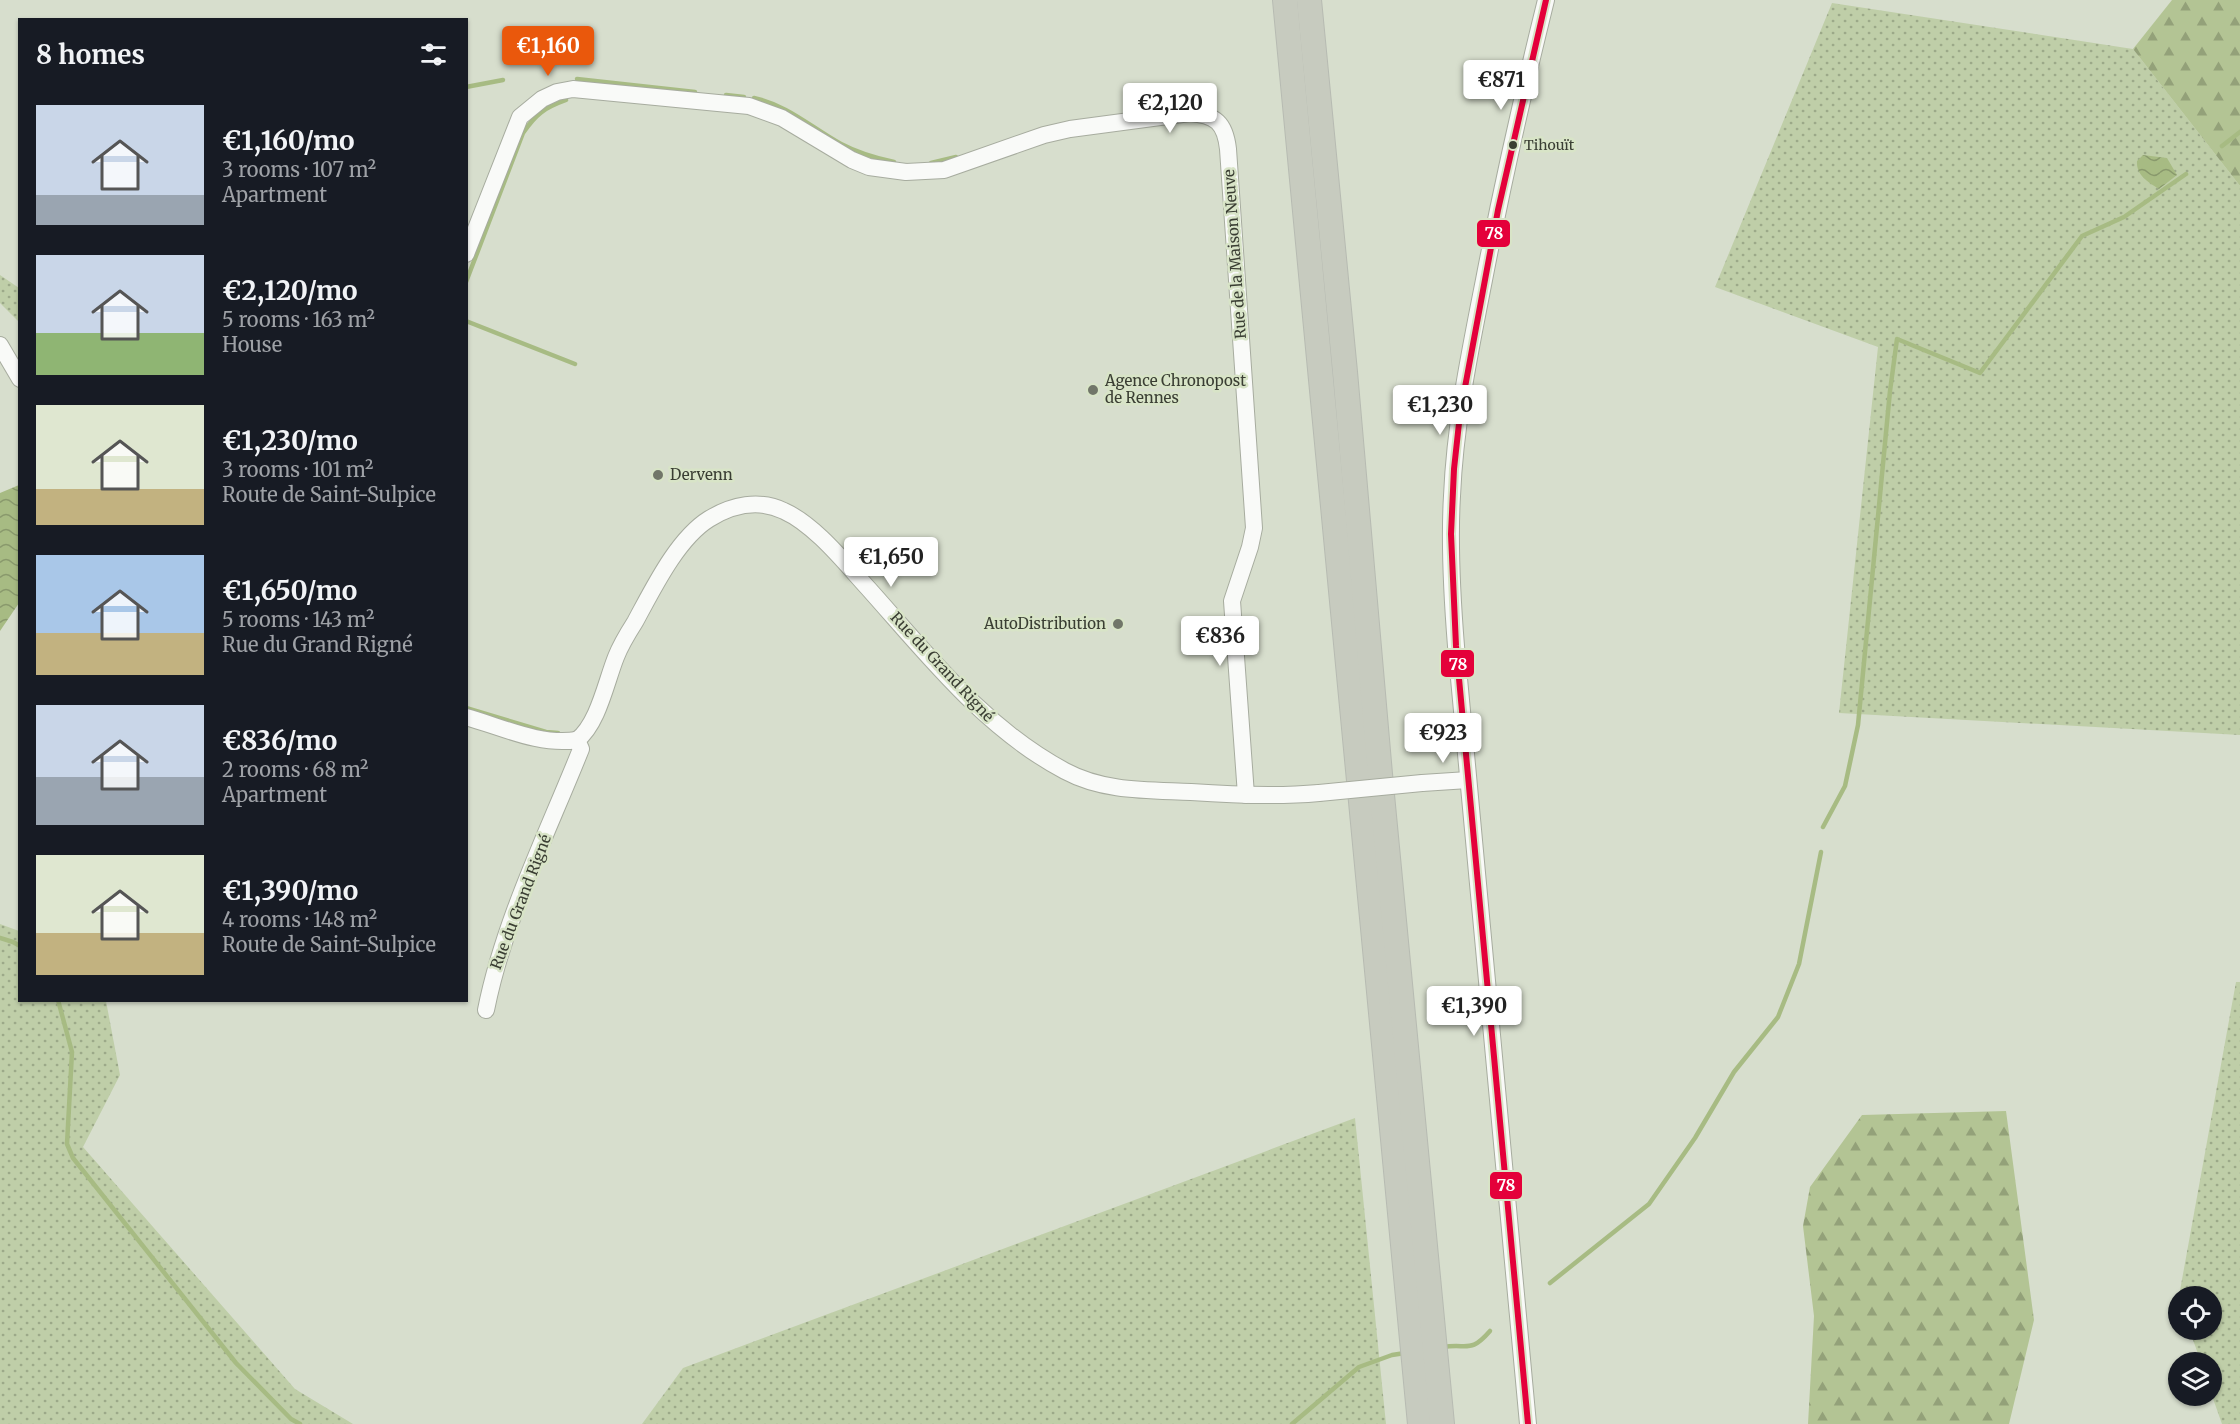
<!DOCTYPE html>
<html lang="en">
<head>
<meta charset="utf-8">
<style>
  :root { --surface:#171b24; --page:#20242c; --text:#f1f3f6; --muted:#9ea1a6; --accent:#ea580c }
  body { margin:0; font-family:Merriweather,serif; background:var(--page); color:var(--text); height:100vh; display:flex; flex-direction:column; font-size:22px; white-space:nowrap }
  * { box-sizing:border-box; margin:0 }
  p { font-size:20px; color:var(--muted) }
  .icon { flex:none; width:33px; height:33px; fill:none; stroke:currentColor; stroke-width:2; stroke-linecap:round; stroke-linejoin:round }
  .map { position:relative; flex:1; overflow:hidden }
  .panel { position:absolute; left:18px; top:18px; width:450px; height:984px; display:flex; flex-direction:column; background:var(--surface); border-radius:0px; box-shadow:0 2px 4px #0004 }
  .panel>* { flex:none }
  .tools { position:absolute; left:2168px; top:1286px; display:grid; gap:12px }
  .tools a { display:grid; place-items:center; width:54px; height:54px; border-radius:50%; background:var(--surface); box-shadow:0 2px 4px #0004; font-size:30px }
  .price { position:absolute; translate:-50% -51px; padding:0 14px; border-radius:6px; background:#fff; color:#222; font-size:20px; line-height:39px; filter:drop-shadow(0 2px 3px #0008) }
  .price::after { content:''; position:absolute; left:50%; top:36px; width:18px; height:14px; margin-left:-9px; background:inherit; clip-path:polygon(0 0,100% 0,50% 100%) }
  .price.selected { background:var(--accent); color:#fff }
  ul { padding:0; list-style:none }
  li { display:flex; align-items:center; gap:18px; height:150px; padding:0 18px }
  li span { display:grid; place-items:center; flex:none; width:168px; height:120px; border-radius:0px; color:#555 }
  li>.icon { margin-inline-start:auto }
  span .icon { width:72px; height:72px; fill:#fffc; stroke-width:1 }
  li b { font-size:26px }
  h2 { display:flex; justify-content:space-between; align-items:center; height:72px; padding:0 18px; font-size:26px }
  .map>svg:first-child { display:block }
</style>
</head>
<body>
<div class="map">
<svg width="2240" height="1424" viewBox="0 0 2240 1424">
  <defs>
    <pattern id="grass-dots" width="8" height="8" patternUnits="userSpaceOnUse" patternTransform="scale(1.5)"><rect width="8" height="8" fill="#bfcea8"/><path d="M2 2h.1M6 6h.1" fill="none" stroke="#9ca989" stroke-width="1.8" stroke-linecap="round"/></pattern>
    <pattern id="forest-firs" width="22" height="20" patternUnits="userSpaceOnUse" patternTransform="scale(1.5)"><rect width="22" height="20" fill="#b3c494"/><path d="M5 1l3.5 6h-7zM16 11l3.5 6h-7z" fill="#93a179"/></pattern>
    <pattern id="water-waves" width="16" height="10" patternUnits="userSpaceOnUse" patternTransform="scale(1.5)"><rect width="16" height="10" fill="#a7bb83"/><path d="M0 5q4-4 8 0t8 0" fill="none" stroke="#89996c"/></pattern>
  </defs>
  <rect width="100%" height="100%" fill="#d7decd"/>
  <g fill="url(#grass-dots)">
    <polygon points="1832,3 2133,49 2240,186 2240,735 1839,713 1878,347 1715,287"/>
    <polygon points="0,275 19,288 19,322 0,303"/>
    <polygon points="0,924 19,931 20,1000 106,1001 120,1075 83,1147 295,1389 353,1424 0,1424"/>
    <polygon points="2236,982 2240,982 2240,1424 2222,1424 2211,1393 2211,1362 2201,1362 2189,1329 2211,1329 2211,1296 2179,1296"/>
    <polygon points="1355,1118 1386,1424 642,1424 683,1368"/>
  </g>
  <g fill="url(#forest-firs)">
    <polygon points="2172,0 2240,0 2240,186 2133,49"/>
    <polygon points="2006,1111 2034,1320 2009,1424 1808,1424 1814,1316 1803,1226 1810,1187 1862,1115"/>
  </g>
  <g fill="url(#water-waves)">
    <path d="M2143 155 2167 158 2177 175 2159 189C2148 182 2136 175 2137 161Z"/>
    <polygon points="19,485 19,603 0,631 0,493"/>
  </g>
  <g fill="none" stroke-linecap="round" stroke-linejoin="round">
    <g stroke="#a7bb83" stroke-width="4.5">
      <polyline points="577,79 695,92"/>
      <polyline points="466,87 503,80"/>
      <polyline points="726,95 744,97"/>
      <path d="M754 98C787 105 812 128 841 144 858 153 875 158 894 162"/>
      <polyline points="2222,146 2240,132"/>
      <polyline points="931,163 956,157"/>
      <path d="M466 282 523 133C536 114 544 108 566 100"/>
      <polyline points="466,321 575,364"/>
      <polyline points="466,708 546,732 558,733"/>
      <polyline points="1823,827 1845,786 1858,725 1890,391 1897,339 1980,373 2082,236 2124,217 2186,174"/>
      <polyline points="0,938 13,942 20,946"/>
      <polyline points="58,1000 72,1052 67,1144 73,1158 236,1363 291,1419 300,1424"/>
      <polyline points="1550,1283 1649,1204 1695,1138 1734,1072 1778,1017 1799,964 1821,852"/>
      <path d="M1443 1347C1468 1343 1470 1354 1490 1331"/>
      <polyline points="1292,1424 1359,1367 1392,1355 1405,1353"/>
    </g>
    <defs>
      <g id="minor">
        <path d="M466 254 520 117 542 99 557 92 573 89 749 106 782 118 852 160 869 167 906 172 944 170 1044 135 1070 129 1190 113C1216 115 1225 123 1228 149L1254 528 1250 547 1232 601 1246 795"/>
        <polyline points="0,345 20,379"/>
        <path d="M466 717C502 727 540 746 577 740"/>
        <path d="M577 740C598 724 606 682 616 657 621 644 628 633 635 622 653 589 677 539 709 519 732 505 759 499 784 511 815 525 845 563 867 587 928 655 984 728 1065 771 1104 792 1148 790 1191 792 1233 795 1276 797 1319 793"/>
        <polyline points="1422,783 1468,780"/>
        <path d="M486 1010C504 920 547 834 581 749L577 740"/>
        <path d="M1528 1424 1456 646C1452 596 1449 546 1452 496 1455 423 1470 351 1484 280 1502 186 1523 93 1546 0"/>
      </g>
      <g id="highway">
        <polyline points="1285,0 1420,1424"/>
        <polyline points="1309,0 1345,372 1380,774 1442,1424"/>
      </g>
    </defs>
    <use href="#minor" stroke="#a7ac9f" stroke-width="18"/>
    <use href="#highway" stroke="#b7bbb2" stroke-width="26"/>
    <use href="#minor" stroke="#f9faf8" stroke-width="16"/>
    <use href="#highway" stroke="#c7cbbf" stroke-width="24"/>
    <defs>
      <polyline id="minor-bridge" points="1319,793 1422,783"/>
    </defs>
    <use href="#minor-bridge" stroke="#a7ac9f" stroke-width="18" stroke-linecap="butt"/>
    <use href="#minor-bridge" stroke="#f9faf8" stroke-width="16"/>
    <defs>
      <polyline id="bus-1" points="1528,1424 1456,646 1451,534 1454,469 1460,414 1498,210 1546,0"/>
    </defs>
    <use href="#bus-1" stroke="#d8e4c7" stroke-width="10"/>
    <use href="#bus-1" stroke="#e4003a" stroke-width="6"/>
  </g>
  <circle fill="#3a3e33" stroke="#d8e4c7" stroke-width="2" cx="1513" cy="145" r="5"/>
  <g fill="#717669" stroke="#d8e4c7" stroke-width="2">
    <circle cx="1093" cy="390" r="6"/>
    <circle cx="658" cy="475" r="6"/>
    <circle cx="1118" cy="624" r="6"/>
  </g>
  <g text-anchor="middle" stroke-width="5" stroke-linejoin="round" paint-order="stroke">
    <g font-size="14" fill="#3a3e33" stroke="#d8e4c7" text-anchor="start">
      <text x="1524" y="150">Tihouït</text>
    </g>
    <g font-size="15" fill="#3a3e33" stroke="#d8e4c7">
      <text transform="translate(1235 254) rotate(-94)" y="5">Rue de la Maison Neuve</text>
      <text transform="translate(942 667) rotate(47)" y="5">Rue du Grand Rigné</text>
      <text transform="translate(521 902) rotate(-69)" y="5">Rue du Grand Rigné</text>
    </g>
    <g font-size="15" fill="#3a3e33" stroke="#d8e4c7" text-anchor="start">
      <text x="1105" y="386">Agence Chronopost<tspan x="1105" dy="17">de Rennes</tspan></text>
      <text x="670" y="480">Dervenn</text>
      <text x="1106" y="629" text-anchor="end">AutoDistribution</text>
    </g>
  </g>
  <g stroke="#d8e4c7" stroke-width="2">
    <rect x="1476" y="219" width="35" height="29" rx="6" fill="#e4003a"/>
    <rect x="1440" y="649" width="35" height="29" rx="6" fill="#e4003a"/>
    <rect x="1489" y="1171" width="34" height="29" rx="6" fill="#e4003a"/>
  </g>
  <g font-size="16" text-anchor="middle" font-weight="bold" fill="#fff">
    <text x="1494" y="239">78</text>
    <text x="1458" y="670">78</text>
    <text x="1506" y="1191">78</text>
  </g>
</svg>
<div class="tools">
<a><svg class="icon" aria-label="locate" viewBox="0 0 24 24"><circle cx="12" cy="12" r="6"/><path d="M12 2v4M12 18v4M2 12h4M18 12h4"/></svg></a>
<a><svg class="icon" aria-label="layers" viewBox="0 0 24 24"><path d="M12 4l9 5-9 5-9-5zM3 14l9 5 9-5"/></svg></a>
</div>
<b class="price selected" style="left:548px;top:77px">€1,160</b>
<b class="price" style="left:1501px;top:111px">€871</b>
<b class="price" style="left:1170px;top:134px">€2,120</b>
<b class="price" style="left:1440px;top:436px">€1,230</b>
<b class="price" style="left:891px;top:588px">€1,650</b>
<b class="price" style="left:1220px;top:667px">€836</b>
<b class="price" style="left:1443px;top:764px">€923</b>
<b class="price" style="left:1474px;top:1037px">€1,390</b>
<section class="panel">
<h2>8 homes<svg class="icon" aria-label="filters" viewBox="0 0 24 24"><path d="M4 7h16M4 17h16"/><circle cx="9" cy="7" r="2"/><circle cx="15" cy="17" r="2"/></svg></h2>
<ul>
<li><span style="background:linear-gradient(#c9d6e8 75%,#9aa5b1 0)"><svg class="icon" aria-label="home" viewBox="0 0 24 24"><path d="M3 11l9-7 9 7M6 9v11h12V9"/></svg></span><div><b>€1,160/mo</b><p>3 rooms · 107 m²</p><p>Apartment</p></div></li>
<li><span style="background:linear-gradient(#c9d6e8 65%,#8fb573 0)"><svg class="icon" aria-label="home" viewBox="0 0 24 24"><path d="M3 11l9-7 9 7M6 9v11h12V9"/></svg></span><div><b>€2,120/mo</b><p>5 rooms · 163 m²</p><p>House</p></div></li>
<li><span style="background:linear-gradient(#dfe7d0 70%,#c2b280 0)"><svg class="icon" aria-label="home" viewBox="0 0 24 24"><path d="M3 11l9-7 9 7M6 9v11h12V9"/></svg></span><div><b>€1,230/mo</b><p>3 rooms · 101 m²</p><p>Route de Saint-Sulpice</p></div></li>
<li><span style="background:linear-gradient(#a9c7e8 65%,#c2b280 0)"><svg class="icon" aria-label="home" viewBox="0 0 24 24"><path d="M3 11l9-7 9 7M6 9v11h12V9"/></svg></span><div><b>€1,650/mo</b><p>5 rooms · 143 m²</p><p>Rue du Grand Rigné</p></div></li>
<li><span style="background:linear-gradient(#c9d6e8 60%,#9aa5b1 0)"><svg class="icon" aria-label="home" viewBox="0 0 24 24"><path d="M3 11l9-7 9 7M6 9v11h12V9"/></svg></span><div><b>€836/mo</b><p>2 rooms · 68 m²</p><p>Apartment</p></div></li>
<li><span style="background:linear-gradient(#dfe7d0 65%,#c2b280 0)"><svg class="icon" aria-label="home" viewBox="0 0 24 24"><path d="M3 11l9-7 9 7M6 9v11h12V9"/></svg></span><div><b>€1,390/mo</b><p>4 rooms · 148 m²</p><p>Route de Saint-Sulpice</p></div></li>
</ul>
</section>
</div>
</body>
</html>
